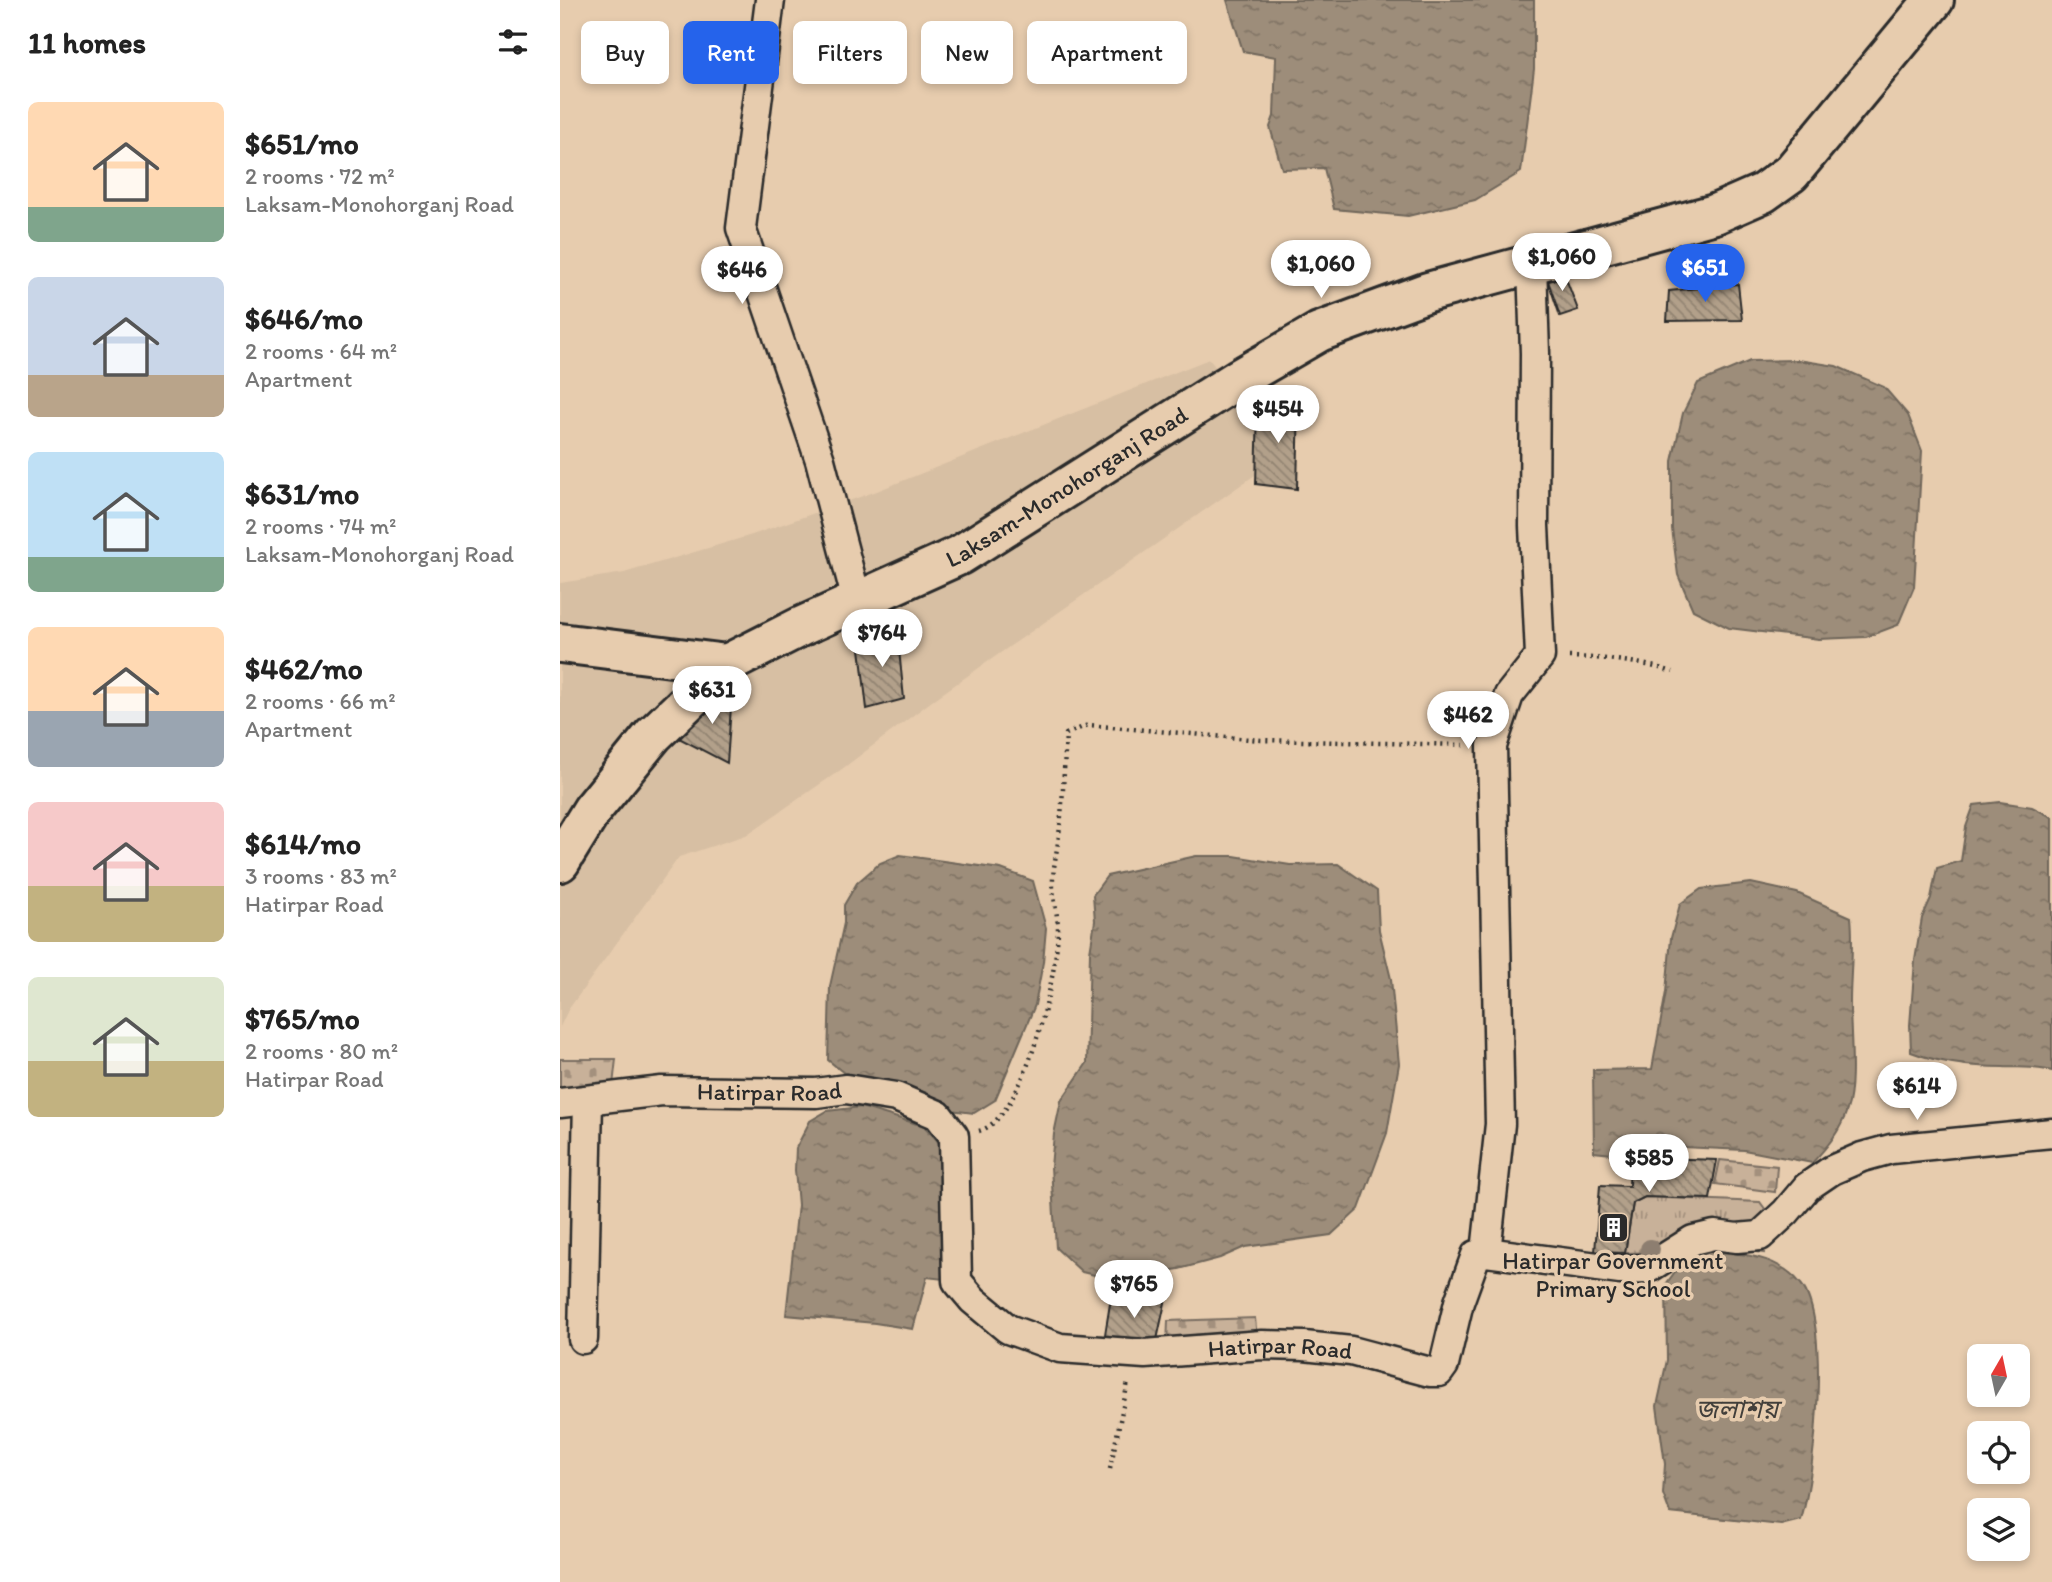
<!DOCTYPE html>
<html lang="en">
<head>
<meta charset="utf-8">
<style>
  :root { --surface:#fff; --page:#f6f6f6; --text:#222; --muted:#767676; --accent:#2563eb }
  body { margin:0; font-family:Itim,"Noto Sans Bengali",sans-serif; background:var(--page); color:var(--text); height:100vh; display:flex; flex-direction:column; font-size:26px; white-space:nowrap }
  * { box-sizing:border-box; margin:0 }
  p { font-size:23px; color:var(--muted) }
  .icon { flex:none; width:38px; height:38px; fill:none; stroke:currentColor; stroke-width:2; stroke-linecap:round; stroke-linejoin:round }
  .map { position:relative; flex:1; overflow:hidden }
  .sheet { display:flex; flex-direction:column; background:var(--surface); width:560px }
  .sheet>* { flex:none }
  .guide { position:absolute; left:21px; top:21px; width:665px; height:63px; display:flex; gap:14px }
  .needle { width:46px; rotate:9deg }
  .controls { position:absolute; left:1407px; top:1344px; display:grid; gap:14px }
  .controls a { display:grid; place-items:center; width:63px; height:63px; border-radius:10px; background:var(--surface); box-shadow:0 4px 10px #0003; font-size:35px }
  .price { position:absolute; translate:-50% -60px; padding:0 16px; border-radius:24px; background:#fff; color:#222; font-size:23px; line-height:46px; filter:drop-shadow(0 2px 4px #0008) }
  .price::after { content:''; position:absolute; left:50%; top:42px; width:21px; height:16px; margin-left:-10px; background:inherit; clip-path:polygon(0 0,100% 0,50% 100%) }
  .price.selected { background:var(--accent); color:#fff }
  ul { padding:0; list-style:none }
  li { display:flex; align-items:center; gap:21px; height:175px; padding:0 28px }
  li span { display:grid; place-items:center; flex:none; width:196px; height:140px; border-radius:10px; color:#555 }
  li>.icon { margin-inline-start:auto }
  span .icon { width:84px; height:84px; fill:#fffc; stroke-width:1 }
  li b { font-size:30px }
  h2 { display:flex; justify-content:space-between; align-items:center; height:84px; padding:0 28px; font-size:30px }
  .chip { padding:0 24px; border-radius:10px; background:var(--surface); box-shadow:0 4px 10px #0003; font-size:24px; line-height:63px }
  .chip.selected { background:var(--accent); color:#fff }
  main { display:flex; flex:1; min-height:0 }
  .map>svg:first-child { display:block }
</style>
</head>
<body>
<main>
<section class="sheet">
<h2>11 homes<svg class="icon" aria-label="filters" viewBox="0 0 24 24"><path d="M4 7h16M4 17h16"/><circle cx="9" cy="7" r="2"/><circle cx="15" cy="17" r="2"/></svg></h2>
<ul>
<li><span style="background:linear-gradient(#ffd9b3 75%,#7fa58c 0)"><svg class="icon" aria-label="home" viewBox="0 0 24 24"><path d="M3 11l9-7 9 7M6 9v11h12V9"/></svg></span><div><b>$651/mo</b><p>2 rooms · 72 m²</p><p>Laksam-Monohorganj Road</p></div></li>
<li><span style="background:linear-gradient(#c9d6e8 70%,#b9a48a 0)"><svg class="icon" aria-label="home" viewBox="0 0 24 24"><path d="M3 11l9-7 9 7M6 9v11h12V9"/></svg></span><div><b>$646/mo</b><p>2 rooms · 64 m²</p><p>Apartment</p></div></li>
<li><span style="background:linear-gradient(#bfe0f5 75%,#7fa58c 0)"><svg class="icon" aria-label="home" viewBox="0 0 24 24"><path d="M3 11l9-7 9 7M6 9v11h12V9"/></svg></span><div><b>$631/mo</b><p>2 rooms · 74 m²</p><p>Laksam-Monohorganj Road</p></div></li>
<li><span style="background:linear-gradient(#ffd9b3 60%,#9aa5b1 0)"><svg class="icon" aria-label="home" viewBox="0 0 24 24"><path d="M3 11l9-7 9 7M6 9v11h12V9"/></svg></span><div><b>$462/mo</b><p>2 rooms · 66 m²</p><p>Apartment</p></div></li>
<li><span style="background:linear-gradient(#f6c9c9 60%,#c2b280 0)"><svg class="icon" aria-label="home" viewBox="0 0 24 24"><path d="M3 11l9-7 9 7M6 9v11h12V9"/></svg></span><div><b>$614/mo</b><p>3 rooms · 83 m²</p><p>Hatirpar Road</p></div></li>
<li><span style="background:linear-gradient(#dfe7d0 60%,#c2b280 0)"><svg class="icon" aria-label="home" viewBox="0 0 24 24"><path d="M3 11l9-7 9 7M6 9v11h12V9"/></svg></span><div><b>$765/mo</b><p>2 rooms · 80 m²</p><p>Hatirpar Road</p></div></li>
</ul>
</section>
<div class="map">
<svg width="1492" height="1582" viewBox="0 0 1492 1582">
  <defs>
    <pattern id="cemetery-stones" width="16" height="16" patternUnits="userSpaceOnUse" patternTransform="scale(1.75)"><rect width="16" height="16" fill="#c8b199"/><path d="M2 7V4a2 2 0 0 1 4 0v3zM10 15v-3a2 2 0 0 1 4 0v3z" fill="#a3907d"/></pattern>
    <pattern id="park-tufts" width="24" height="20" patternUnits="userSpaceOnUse" patternTransform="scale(1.75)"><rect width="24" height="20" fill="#c8b199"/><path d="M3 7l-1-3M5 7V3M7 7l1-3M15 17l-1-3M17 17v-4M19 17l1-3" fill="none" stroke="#a3907d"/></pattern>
    <pattern id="water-ripples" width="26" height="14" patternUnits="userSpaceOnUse" patternTransform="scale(1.75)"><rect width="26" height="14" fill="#9d8d7a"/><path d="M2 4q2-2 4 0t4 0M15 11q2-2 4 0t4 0" fill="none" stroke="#807364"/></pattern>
    <pattern id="building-back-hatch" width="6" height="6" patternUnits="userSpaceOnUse" patternTransform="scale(1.75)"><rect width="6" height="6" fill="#b2a08a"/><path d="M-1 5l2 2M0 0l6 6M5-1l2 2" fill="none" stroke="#918371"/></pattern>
  </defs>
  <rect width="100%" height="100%" fill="#e7ccae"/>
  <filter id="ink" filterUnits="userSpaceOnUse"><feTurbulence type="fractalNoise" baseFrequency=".0143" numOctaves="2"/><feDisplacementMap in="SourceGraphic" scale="14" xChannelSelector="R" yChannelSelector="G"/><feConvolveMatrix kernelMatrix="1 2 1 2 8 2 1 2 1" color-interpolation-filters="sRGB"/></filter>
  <g filter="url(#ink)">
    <polygon fill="#d7bfa3" points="649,359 725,454 376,698 282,769 186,835 119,857 8,1010 0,1027 0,583 64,573 192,535 317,491"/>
    <g fill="url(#cemetery-stones)" stroke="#7a6e62" stroke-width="2">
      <polygon points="0,1059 56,1059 52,1094 0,1101"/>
      <polygon points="1160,1160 1217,1166 1215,1192 1155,1184"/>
      <polygon points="695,1318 697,1338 607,1346 608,1321"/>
    </g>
    <polygon fill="url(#park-tufts)" stroke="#7a6e62" stroke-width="2" points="1085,1197 1200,1202 1208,1213 1204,1253 1148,1245 1132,1251 1065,1253 1073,1203"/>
    <g fill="url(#water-ripples)" stroke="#6f665a" stroke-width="2">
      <polygon points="667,0 974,0 974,69 961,172 915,200 848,216 774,209 764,168 722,169 710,127 714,116 716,57 683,51"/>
      <polygon points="1238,360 1276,366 1324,387 1348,415 1362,451 1354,587 1338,625 1306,637 1259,639 1169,628 1133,610 1118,575 1112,529 1112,461 1123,413 1138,383 1190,361"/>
      <path d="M1440 802 1472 807 1492 817V1071C1473 1066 1462 1068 1443 1067 1412 1067 1380 1063 1351 1052L1350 1025 1355 960 1362 918 1371 898 1377 868 1401 861 1406 827 1414 805Z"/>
      <polygon points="340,855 441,869 473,881 486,928 483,962 475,1005 435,1100 414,1113 390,1110 361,1091 284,1073 268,1060 270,986 284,923 284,905 297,883 320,863"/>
      <polygon points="636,856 674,856 730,865 778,864 817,891 819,930 831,979 839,1064 827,1133 799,1209 771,1235 685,1247 660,1258 619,1269 580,1275 543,1277 522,1272 496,1248 491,1167 494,1134 501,1101 527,1063 530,952 535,921 533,895 547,876"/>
      <path d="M1191 883 1237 893 1291 917C1294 946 1290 974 1290 1003 1290 1031 1296 1086 1287 1110 1280 1132 1267 1147 1252 1163L1184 1150 1101 1146 1070 1156 1034 1152 1033 1070 1092 1069 1106 992 1111 938 1120 904 1141 889Z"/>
      <polygon points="301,1107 364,1126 377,1140 385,1155 387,1220 383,1279 367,1277 353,1329 315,1323 226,1315 238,1205 235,1170 236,1148 250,1121 267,1111"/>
      <path d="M1143 1252C1178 1252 1218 1255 1241 1284 1271 1320 1255 1475 1241 1520L1221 1525 1110 1513 1103 1494 1105 1464 1097 1406 1107 1360 1106 1284 1120 1265Z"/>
    </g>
    <g fill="url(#building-back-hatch)" stroke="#2b2b2b" stroke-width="2">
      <polygon points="1003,271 1018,310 1000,316 986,275"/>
      <polygon points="1178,284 1182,320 1107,321 1109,291"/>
      <polygon points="739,401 737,489 696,484 698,407"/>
      <polygon points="337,630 344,699 307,709 299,640"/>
      <polygon points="173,679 167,763 115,736"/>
      <polygon points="1100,1158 1157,1160 1150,1199 1085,1197 1073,1203 1065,1253 1035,1252 1040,1185 1069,1186 1070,1160"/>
      <polygon points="552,1291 606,1298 595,1349 544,1341"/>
    </g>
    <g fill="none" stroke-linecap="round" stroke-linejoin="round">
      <defs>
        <g id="street">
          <polyline points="210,0 181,228 260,460 297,601"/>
          <path id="s1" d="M0 1103 102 1091 256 1093 286 1089 336 1097 378 1115 394 1136 397 1281 413 1300 448 1329 500 1348 585 1354 702 1345 744 1346 791 1351 870 1372H879L884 1365 899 1302 916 1255 926 1252 1060 1270 1087 1269 1133 1240 1154 1235 1177 1238 1200 1236 1226 1212 1247 1187 1272 1170 1302 1157 1331 1149 1492 1133"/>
          <polyline points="926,1252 940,1124 932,746 949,695 980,656 974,526 975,353 972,265"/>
          <polyline points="23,1339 28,1100"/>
        </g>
        <g id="secondary">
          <polyline points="0,643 167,664"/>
          <path id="s2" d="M0 862 32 810 93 735 167 664 240 627 400 555 678 379 759 332 868 292 1155 214 1203 193 1231 173 1374 0"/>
        </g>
      </defs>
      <use href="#street" stroke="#2b2b2b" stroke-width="33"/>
      <use href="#secondary" stroke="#2b2b2b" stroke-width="44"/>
      <g stroke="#2b2b2b" stroke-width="4.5" stroke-dasharray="2 5" stroke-linecap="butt">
        <path d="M1009 657C1045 658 1079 661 1113 672"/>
        <path d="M419 1131C466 1118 497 974 498 930 498 916 494 902 493 888 492 871 497 852 499 835 503 802 504 768 506 734L528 725 701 740 904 745"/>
        <polyline points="550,1469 568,1382"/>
      </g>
      <use href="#street" stroke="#e7ccae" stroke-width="28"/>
      <use href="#secondary" stroke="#e7ccae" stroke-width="38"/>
    </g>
    <circle fill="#8d7e6f" cx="1090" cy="1249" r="10"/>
  </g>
  <defs>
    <symbol id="building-square" viewBox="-11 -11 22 22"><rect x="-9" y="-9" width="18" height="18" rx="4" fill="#2b2b2b" stroke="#e7ccae"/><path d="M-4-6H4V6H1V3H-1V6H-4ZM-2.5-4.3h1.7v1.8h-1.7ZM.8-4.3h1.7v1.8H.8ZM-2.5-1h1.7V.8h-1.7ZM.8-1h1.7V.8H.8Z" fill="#fff"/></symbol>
  </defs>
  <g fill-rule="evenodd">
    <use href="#building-square" x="1036" y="1210" width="35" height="35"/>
  </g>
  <g text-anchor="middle" stroke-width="7" stroke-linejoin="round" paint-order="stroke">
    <g font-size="24" fill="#2b2b2b" stroke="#e7ccae">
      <text dy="8" stroke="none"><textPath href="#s2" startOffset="644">Laksam-Monohorganj Road</textPath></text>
      <text dy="8" stroke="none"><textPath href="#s1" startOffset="210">Hatirpar Road</textPath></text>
      <text dy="8" stroke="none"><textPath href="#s1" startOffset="901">Hatirpar Road</textPath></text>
    </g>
    <g font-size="24" fill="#2b2b2b" stroke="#e7ccae">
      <text x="1053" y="1269">Hatirpar Government<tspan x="1053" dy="28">Primary School</tspan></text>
    </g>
    <g font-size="26" font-style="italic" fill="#423f3b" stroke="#e7ccae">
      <text x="1177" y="1418">জলাশয়</text>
    </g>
  </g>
</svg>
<div class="controls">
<a><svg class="needle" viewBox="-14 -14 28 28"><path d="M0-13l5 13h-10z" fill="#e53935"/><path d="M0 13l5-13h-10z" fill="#767676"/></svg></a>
<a><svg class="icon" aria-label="locate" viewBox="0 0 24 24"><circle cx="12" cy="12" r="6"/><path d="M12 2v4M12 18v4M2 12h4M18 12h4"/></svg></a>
<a><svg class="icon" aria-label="layers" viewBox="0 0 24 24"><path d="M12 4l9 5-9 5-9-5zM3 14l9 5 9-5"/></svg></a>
</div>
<b class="price" style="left:1002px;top:293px">$1,060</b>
<b class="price" style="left:761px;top:300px">$1,060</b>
<b class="price selected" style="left:1145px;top:304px">$651</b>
<b class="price" style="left:182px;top:306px">$646</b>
<b class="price" style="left:718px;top:445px">$454</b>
<b class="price" style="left:322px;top:669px">$764</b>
<b class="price" style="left:152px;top:726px">$631</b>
<b class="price" style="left:908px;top:751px">$462</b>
<b class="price" style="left:1357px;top:1122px">$614</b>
<b class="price" style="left:1089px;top:1194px">$585</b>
<b class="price" style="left:574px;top:1320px">$765</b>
<div class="guide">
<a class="chip">Buy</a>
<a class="chip selected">Rent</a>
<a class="chip">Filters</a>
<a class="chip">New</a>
<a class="chip">Apartment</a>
</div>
</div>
</main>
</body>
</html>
